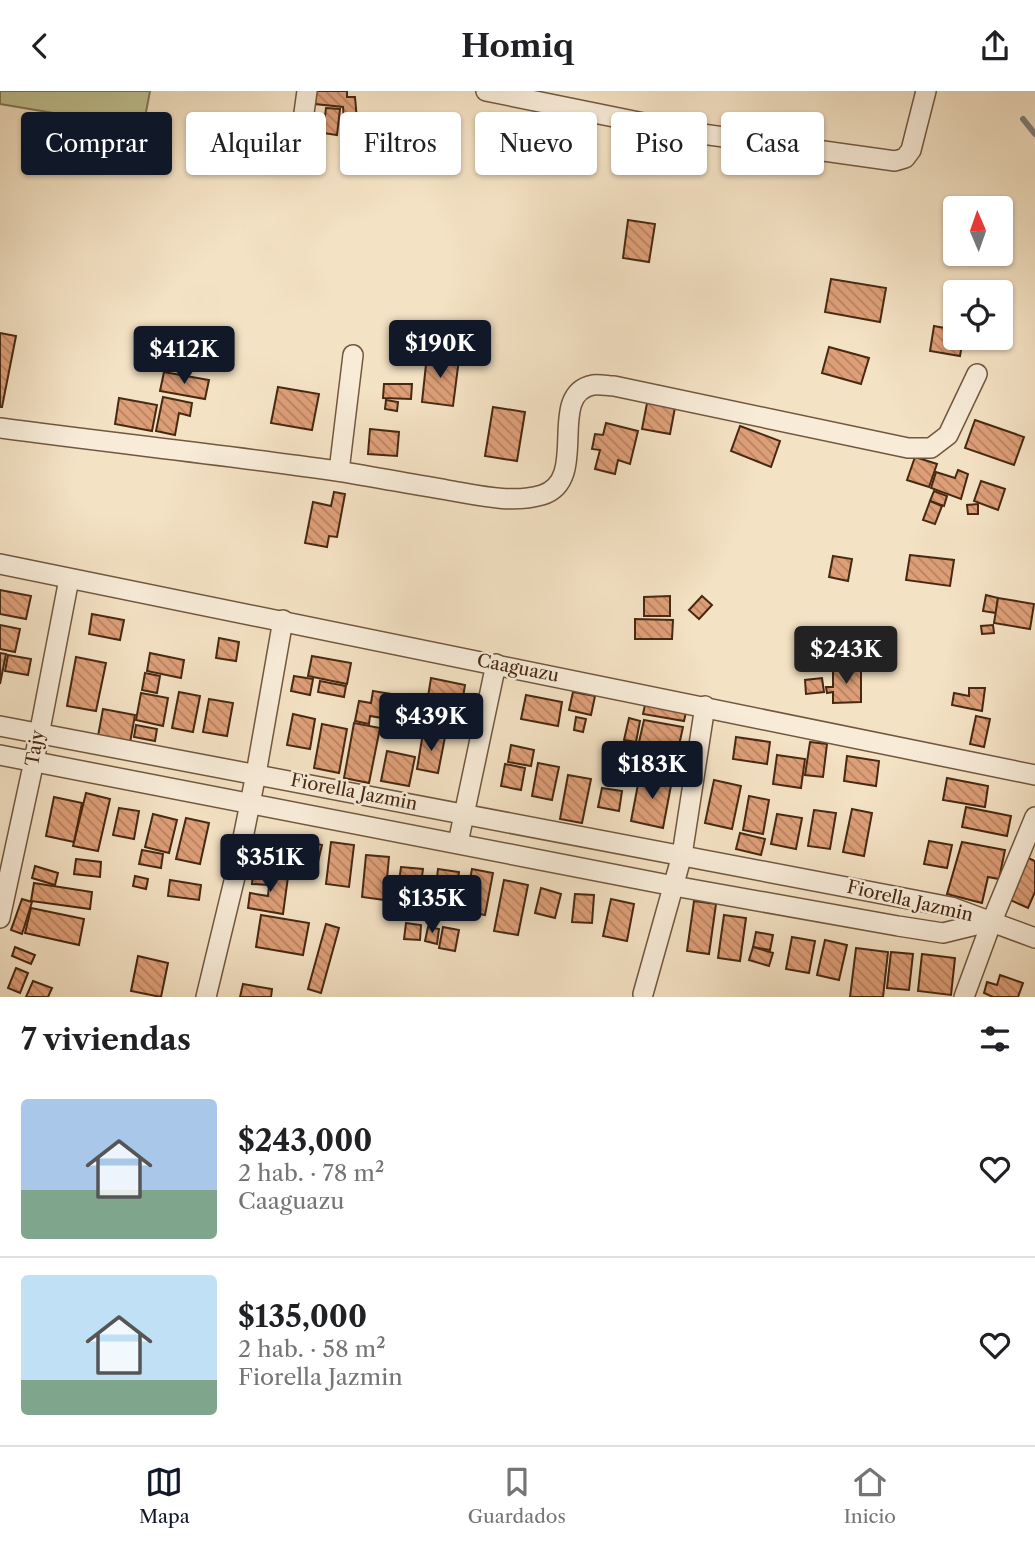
<!DOCTYPE html>
<html lang="es">
<head>
<meta charset="utf-8">
<style>
  :root { --surface:#fff; --page:#f6f6f6; --text:#202124; --muted:#757577; --line:#e0e0e0; --accent:#111827 }
  body { margin:0; font-family:"Libre Caslon Text",serif; background:var(--page); color:var(--text); height:100vh; display:flex; flex-direction:column; font-size:26px; white-space:nowrap }
  * { box-sizing:border-box; margin:0 }
  p { font-size:23px; color:var(--muted) }
  .icon { flex:none; width:38px; height:38px; fill:none; stroke:currentColor; stroke-width:2; stroke-linecap:round; stroke-linejoin:round }
  .map { position:relative; height:906px; overflow:hidden }
  .drawer { display:flex; flex-direction:column; background:var(--surface); flex:1 }
  .drawer>* { flex:none }
  .top-card { position:absolute; left:21px; top:21px; width:994px; height:63px; display:flex; gap:14px }
  .needle { width:46px; rotate:358deg }
  .tools { position:absolute; left:943px; top:105px; display:grid; gap:14px }
  .tools a { display:grid; place-items:center; width:70px; height:70px; border-radius:7px; background:var(--surface); box-shadow:0 2px 5px #0004; font-size:35px }
  .price { position:absolute; translate:-50% -60px; padding:0 16px; border-radius:7px; background:var(--accent); color:#fff; font-size:23px; line-height:46px; filter:drop-shadow(0 2px 4px #0008) }
  .price::after { content:''; position:absolute; left:50%; top:42px; width:21px; height:16px; margin-left:-10px; background:inherit; clip-path:polygon(0 0,100% 0,50% 100%) }
  .price.current { background:#222; color:#fff }
  ul { padding:0; list-style:none }
  li { display:flex; align-items:center; gap:21px; height:175px; padding:0 21px }
  li+li { border-top:2px solid var(--line) }
  li span { display:grid; place-items:center; flex:none; width:196px; height:140px; border-radius:7px; color:#555 }
  li>.icon { margin-inline-start:auto }
  span .icon { width:84px; height:84px; fill:#fffc; stroke-width:1 }
  li b { font-size:30px }
  h2 { display:flex; justify-content:space-between; align-items:center; height:84px; padding:0 21px; font-size:30px }
  .tag { padding:0 24px; border-radius:7px; background:var(--surface); box-shadow:0 2px 5px #0004; font-size:24px; line-height:63px }
  .tag.current { background:var(--accent); color:#fff }
  header { display:flex; justify-content:space-between; align-items:center; height:91px; padding:0 21px; background:var(--surface); font-size:32px; font-weight:800 }
  .menu { display:flex; justify-content:space-around; align-items:center; height:98px; border-top:2px solid var(--line); background:var(--surface); font-size:19px; color:var(--muted) }
  .menu a { display:grid; justify-items:center; gap:4px }
  .menu .current { color:var(--accent) }
  .map>svg:first-child { display:block }
</style>
</head>
<body>
<header><svg class="icon" aria-label="back" viewBox="0 0 24 24"><path d="M15 5l-7 7 7 7"/></svg>Homiq<svg class="icon" aria-label="share" viewBox="0 0 24 24"><path d="M12 15V3M7 8l5-5 5 5M5 13v7h14v-7"/></svg></header>
<div class="map">
<svg width="1035" height="906" viewBox="0 0 1035 906">
  <defs>
    <pattern id="building-back-hatch" width="6" height="6" patternUnits="userSpaceOnUse" patternTransform="scale(1.75)"><rect width="6" height="6" fill="#de9f78"/><path d="M-1 5l2 2M0 0l6 6M5-1l2 2" fill="none" stroke="#b68261"/></pattern>
  </defs>
  <rect width="100%" height="100%" fill="#f4e2c4"/>
  <filter id="stains"><feTurbulence type="fractalNoise" baseFrequency=".00286" numOctaves="4"/><feColorMatrix values="0 0 0 0 .2 0 0 0 0 .09 0 0 0 0 .02 0 0 0 .5 -.17"/></filter>
  <radialGradient id="worn" r=".72"><stop offset=".6" stop-color="#630" stop-opacity="0"/><stop offset="1" stop-color="#630" stop-opacity=".3"/></radialGradient>
  <polygon fill="#c0c291" stroke="#847652" stroke-width="2" points="0,0 150,0 143,37 0,13"/>
  <g fill="none" stroke-linecap="round" stroke-linejoin="round">
    <polyline stroke="#7e807a" stroke-width="6" points="1023,28 1035,43"/>
  </g>
  <g fill="url(#building-back-hatch)" stroke="#472912" stroke-width="2">
    <polygon points="316,0 347,0 347,6 355,6 357,29 344,30 343,16 315,13"/>
    <polygon points="326,17 340,18 337,44 323,42"/>
    <polygon points="628,129 655,133 649,171 623,167"/>
    <polygon points="831,188 886,197 880,231 825,221"/>
    <polygon points="441,230 463,232 461,243 440,241"/>
    <polygon points="934,235 956,239 956,247 963,247 960,265 930,260"/>
    <polygon points="0,242 16,245 2,316 0,316"/>
    <polygon points="829,256 869,267 861,293 822,282"/>
    <polygon points="427,264 459,268 453,315 422,311"/>
    <polygon points="164,281 209,289 205,308 160,300"/>
    <polygon points="384,293 412,293 411,308 383,307"/>
    <polygon points="278,296 319,303 312,339 271,332"/>
    <polygon points="163,306 192,312 190,325 179,322 175,344 156,340"/>
    <polygon points="119,307 157,314 152,340 115,333"/>
    <polygon points="648,307 676,311 670,343 642,338"/>
    <polygon points="386,309 398,311 397,320 385,318"/>
    <polygon points="493,316 525,321 517,370 485,365"/>
    <polygon points="975,329 1024,346 1014,374 965,357"/>
    <polygon points="606,332 638,340 630,373 618,369 615,383 595,378 600,359 592,358 595,343 603,344"/>
    <polygon points="740,335 780,350 771,376 731,360"/>
    <polygon points="370,338 399,341 397,365 368,363"/>
    <polygon points="915,366 937,373 929,396 907,389"/>
    <polygon points="958,379 968,383 961,408 931,397 936,381 955,387"/>
    <polygon points="981,390 1005,398 998,419 974,410"/>
    <polygon points="934,400 947,405 944,415 930,410"/>
    <polygon points="334,401 345,403 337,446 329,445 327,456 305,452 313,411 331,415"/>
    <polygon points="930,410 942,415 935,433 923,429"/>
    <polygon points="978,413 978,423 968,423 967,414"/>
    <polygon points="910,464 954,469 950,495 906,489"/>
    <polygon points="833,465 852,468 848,490 829,486"/>
    <polygon points="0,499 31,505 26,528 0,523"/>
    <polygon points="986,504 998,507 996,522 983,520"/>
    <polygon points="670,505 670,525 644,525 644,506"/>
    <polygon points="702,505 712,514 699,528 689,519"/>
    <polygon points="998,507 1034,513 1030,538 994,532"/>
    <polygon points="92,523 124,529 120,549 89,543"/>
    <polygon points="635,528 673,529 672,548 635,548"/>
    <polygon points="0,534 20,538 15,561 0,558"/>
    <polygon points="993,534 994,542 982,543 981,535"/>
    <polygon points="219,547 239,551 236,570 216,567"/>
    <polygon points="0,562 6,563 0,593"/>
    <polygon points="150,562 184,569 181,587 147,580"/>
    <polygon points="8,564 31,568 28,584 5,580"/>
    <polygon points="312,565 351,572 347,593 308,585"/>
    <polygon points="76,566 106,572 96,620 67,615"/>
    <polygon points="861,578 861,611 833,612 833,601 827,602 826,596 833,596 833,579"/>
    <polygon points="145,582 160,585 157,602 142,599"/>
    <polygon points="294,585 313,588 310,604 291,600"/>
    <polygon points="431,587 465,594 461,618 427,612"/>
    <polygon points="822,587 824,601 806,603 805,589"/>
    <polygon points="320,590 346,595 344,606 318,601"/>
    <polygon points="969,597 985,597 982,620 952,614 954,602 969,605"/>
    <polygon points="373,600 398,604 394,629 370,625 369,633 355,630 359,610 371,612"/>
    <polygon points="179,601 200,605 193,641 172,637"/>
    <polygon points="573,601 595,605 591,624 569,619"/>
    <polygon points="141,602 168,607 163,635 136,629"/>
    <polygon points="526,604 562,611 558,635 521,628"/>
    <polygon points="209,608 233,612 227,645 203,641"/>
    <polygon points="645,614 686,621 684,630 643,623"/>
    <polygon points="103,618 135,624 130,652 98,645"/>
    <polygon points="293,623 315,628 310,658 287,654"/>
    <polygon points="976,625 990,628 984,656 970,653"/>
    <polygon points="576,626 586,628 583,641 574,639"/>
    <polygon points="629,627 640,630 636,651 624,649"/>
    <polygon points="644,629 683,636 678,659 639,651"/>
    <polygon points="354,632 380,637 369,692 344,687"/>
    <polygon points="322,633 347,638 339,682 314,677"/>
    <polygon points="136,634 157,638 155,650 134,646"/>
    <polygon points="423,642 445,646 438,682 417,678"/>
    <polygon points="736,646 770,651 767,673 733,668"/>
    <polygon points="810,651 827,653 823,686 805,684"/>
    <polygon points="511,654 534,659 531,675 508,671"/>
    <polygon points="387,660 415,666 409,695 381,690"/>
    <polygon points="777,664 805,668 801,697 773,693"/>
    <polygon points="847,665 879,670 876,695 844,690"/>
    <polygon points="538,672 559,676 552,709 532,705"/>
    <polygon points="505,673 525,677 521,699 501,695"/>
    <polygon points="640,683 672,689 663,737 631,730"/>
    <polygon points="568,684 591,688 582,732 560,728"/>
    <polygon points="947,687 988,695 985,716 943,709"/>
    <polygon points="714,689 741,695 732,738 705,732"/>
    <polygon points="602,697 622,700 619,720 598,716"/>
    <polygon points="86,702 110,708 98,760 73,755"/>
    <polygon points="749,705 769,709 763,743 743,739"/>
    <polygon points="54,706 82,712 74,751 46,745"/>
    <polygon points="966,716 1011,725 1007,745 962,736"/>
    <polygon points="119,717 139,720 134,748 113,744"/>
    <polygon points="852,718 872,722 864,765 843,761"/>
    <polygon points="814,719 836,722 830,758 808,755"/>
    <polygon points="153,723 177,729 169,762 145,756"/>
    <polygon points="777,723 802,727 796,758 771,753"/>
    <polygon points="186,727 209,732 200,773 176,768"/>
    <polygon points="740,742 765,748 761,764 736,758"/>
    <polygon points="268,745 293,750 287,784 262,779"/>
    <polygon points="301,749 322,754 316,779 295,774"/>
    <polygon points="929,750 952,754 947,777 924,773"/>
    <polygon points="331,751 354,754 349,796 326,793"/>
    <polygon points="962,751 1005,759 999,788 988,786 982,812 947,803"/>
    <polygon points="142,759 163,763 161,777 139,773"/>
    <polygon points="366,764 389,766 385,809 362,806"/>
    <polygon points="1026,766 1035,770 1035,801 1028,817 1008,808"/>
    <polygon points="76,768 101,771 100,786 74,783"/>
    <polygon points="35,775 58,782 55,794 32,787"/>
    <polygon points="401,776 423,778 419,807 397,805"/>
    <polygon points="438,778 459,781 454,817 434,814"/>
    <polygon points="472,778 493,782 485,824 464,820"/>
    <polygon points="253,782 288,786 283,823 248,817 250,802 268,805 269,794 252,793"/>
    <polygon points="135,785 148,788 146,798 133,795"/>
    <polygon points="170,789 201,794 199,809 168,805"/>
    <polygon points="504,789 528,794 518,844 494,840"/>
    <polygon points="34,792 92,801 90,818 31,810"/>
    <polygon points="541,797 561,803 555,827 535,822"/>
    <polygon points="575,803 594,804 592,832 572,831"/>
    <polygon points="22,808 32,811 22,843 11,839"/>
    <polygon points="611,808 634,813 627,850 603,845"/>
    <polygon points="400,810 416,812 414,824 398,822"/>
    <polygon points="694,810 716,813 709,863 687,860"/>
    <polygon points="31,817 84,828 79,854 25,842"/>
    <polygon points="261,824 309,832 303,864 256,856"/>
    <polygon points="724,824 746,827 740,870 718,867"/>
    <polygon points="406,832 421,834 420,849 404,848"/>
    <polygon points="326,833 339,837 321,902 308,898"/>
    <polygon points="428,836 439,838 437,853 425,850"/>
    <polygon points="443,836 459,839 455,860 439,857"/>
    <polygon points="756,841 773,844 770,859 753,856"/>
    <polygon points="792,846 815,850 809,882 786,878"/>
    <polygon points="825,849 847,854 839,889 817,884"/>
    <polygon points="15,856 35,864 31,873 12,865"/>
    <polygon points="753,856 773,862 769,875 749,869"/>
    <polygon points="856,857 888,861 883,906 850,906"/>
    <polygon points="891,861 913,863 909,899 887,897"/>
    <polygon points="922,863 955,867 951,904 918,900"/>
    <polygon points="138,865 168,872 161,906 131,900"/>
    <polygon points="16,877 28,882 20,902 8,897"/>
    <polygon points="1000,884 1023,892 1018,906 993,906 984,902 987,891 997,894"/>
    <polygon points="33,890 52,897 48,906 26,906"/>
    <polygon points="243,893 272,898 271,906 240,906"/>
  </g>
  <g fill="none" stroke-linecap="round" stroke-linejoin="round">
    <defs>
      <g id="minor">
        <polyline points="486,0 688,41 895,70 905,67 911,59 926,0"/>
        <polyline points="303,29 307,0"/>
        <path d="M0 337C112 352 225 364 337 380 374 386 411 393 447 399 477 404 512 413 542 404 591 389 545 303 593 294 600 293 608 295 614 295L908 357H931L948 344 977 283"/>
        <polyline points="339,380 353,264"/>
        <polyline points="0,473 1035,684"/>
        <polyline points="0,635 951,816 1035,847"/>
        <polyline points="0,664 674,795 898,835 943,842 992,830"/>
        <polyline points="458,752 496,573"/>
        <polyline points="0,827 34,670 69,488"/>
        <polyline points="643,903 682,764 705,615"/>
        <polyline points="206,906 235,786 256,683 283,529"/>
        <polyline points="964,906 992,830 1035,726"/>
      </g>
    </defs>
    <use href="#minor" stroke="#72573e" stroke-width="22"/>
    <use href="#minor" stroke="#f8ecd9" stroke-width="19"/>
  </g>
  <g text-anchor="middle" stroke-width="5" stroke-linejoin="round" paint-order="stroke">
    <g font-size="18" fill="#472912" stroke="#f8ecd9">
      <text transform="translate(518 577) rotate(11)" y="6">Caaguazu</text>
      <text transform="translate(35 657) rotate(-80)" y="6">Tajy</text>
      <text transform="translate(354 701) rotate(11)" y="6">Fiorella Jazmin</text>
      <text transform="translate(910 810) rotate(13)" y="6">Fiorella Jazmin</text>
    </g>
  </g>
  <rect width="100%" height="100%" filter="url(#stains)"/>
  <rect width="100%" height="100%" fill="url(#worn)"/>
</svg>
<div class="tools">
<a><svg class="needle" viewBox="-14 -14 28 28"><path d="M0-13l5 13h-10z" fill="#e53935"/><path d="M0 13l5-13h-10z" fill="#757577"/></svg></a>
<a><svg class="icon" aria-label="locate" viewBox="0 0 24 24"><circle cx="12" cy="12" r="6"/><path d="M12 2v4M12 18v4M2 12h4M18 12h4"/></svg></a>
</div>
<b class="price" style="left:440px;top:289px">$190K</b>
<b class="price" style="left:184px;top:295px">$412K</b>
<b class="price current" style="left:846px;top:595px">$243K</b>
<b class="price" style="left:431px;top:662px">$439K</b>
<b class="price" style="left:652px;top:710px">$183K</b>
<b class="price" style="left:270px;top:803px">$351K</b>
<b class="price" style="left:432px;top:844px">$135K</b>
<div class="top-card">
<a class="tag current">Comprar</a>
<a class="tag">Alquilar</a>
<a class="tag">Filtros</a>
<a class="tag">Nuevo</a>
<a class="tag">Piso</a>
<a class="tag">Casa</a>
</div>
</div>
<section class="drawer">
<h2>7 viviendas<svg class="icon" aria-label="filters" viewBox="0 0 24 24"><path d="M4 7h16M4 17h16"/><circle cx="9" cy="7" r="2"/><circle cx="15" cy="17" r="2"/></svg></h2>
<ul>
<li><span style="background:linear-gradient(#a9c7e8 65%,#7fa58c 0)"><svg class="icon" aria-label="home" viewBox="0 0 24 24"><path d="M3 11l9-7 9 7M6 9v11h12V9"/></svg></span><div><b>$243,000</b><p>2 hab. · 78 m²</p><p>Caaguazu</p></div><svg class="icon" aria-label="heart" viewBox="0 0 24 24"><path d="M12 20l-8-8c-3-5 5-10 8-4 3-6 11-1 8 4z"/></svg></li>
<li><span style="background:linear-gradient(#bfe0f5 75%,#7fa58c 0)"><svg class="icon" aria-label="home" viewBox="0 0 24 24"><path d="M3 11l9-7 9 7M6 9v11h12V9"/></svg></span><div><b>$135,000</b><p>2 hab. · 58 m²</p><p>Fiorella Jazmin</p></div><svg class="icon" aria-label="heart" viewBox="0 0 24 24"><path d="M12 20l-8-8c-3-5 5-10 8-4 3-6 11-1 8 4z"/></svg></li>
</ul>
</section>
<nav class="menu">
<a class="current"><svg class="icon" aria-label="map" viewBox="0 0 24 24"><path d="M3 6l6-2 6 2 6-2v14l-6 2-6-2-6 2zM9 4v14M15 6v14"/></svg>Mapa</a>
<a><svg class="icon" aria-label="saved" viewBox="0 0 24 24"><path d="M7 4h10v16l-5-4-5 4z"/></svg>Guardados</a>
<a><svg class="icon" aria-label="home" viewBox="0 0 24 24"><path d="M3 11l9-7 9 7M6 9v11h12V9"/></svg>Inicio</a>
</nav>
</body>
</html>
